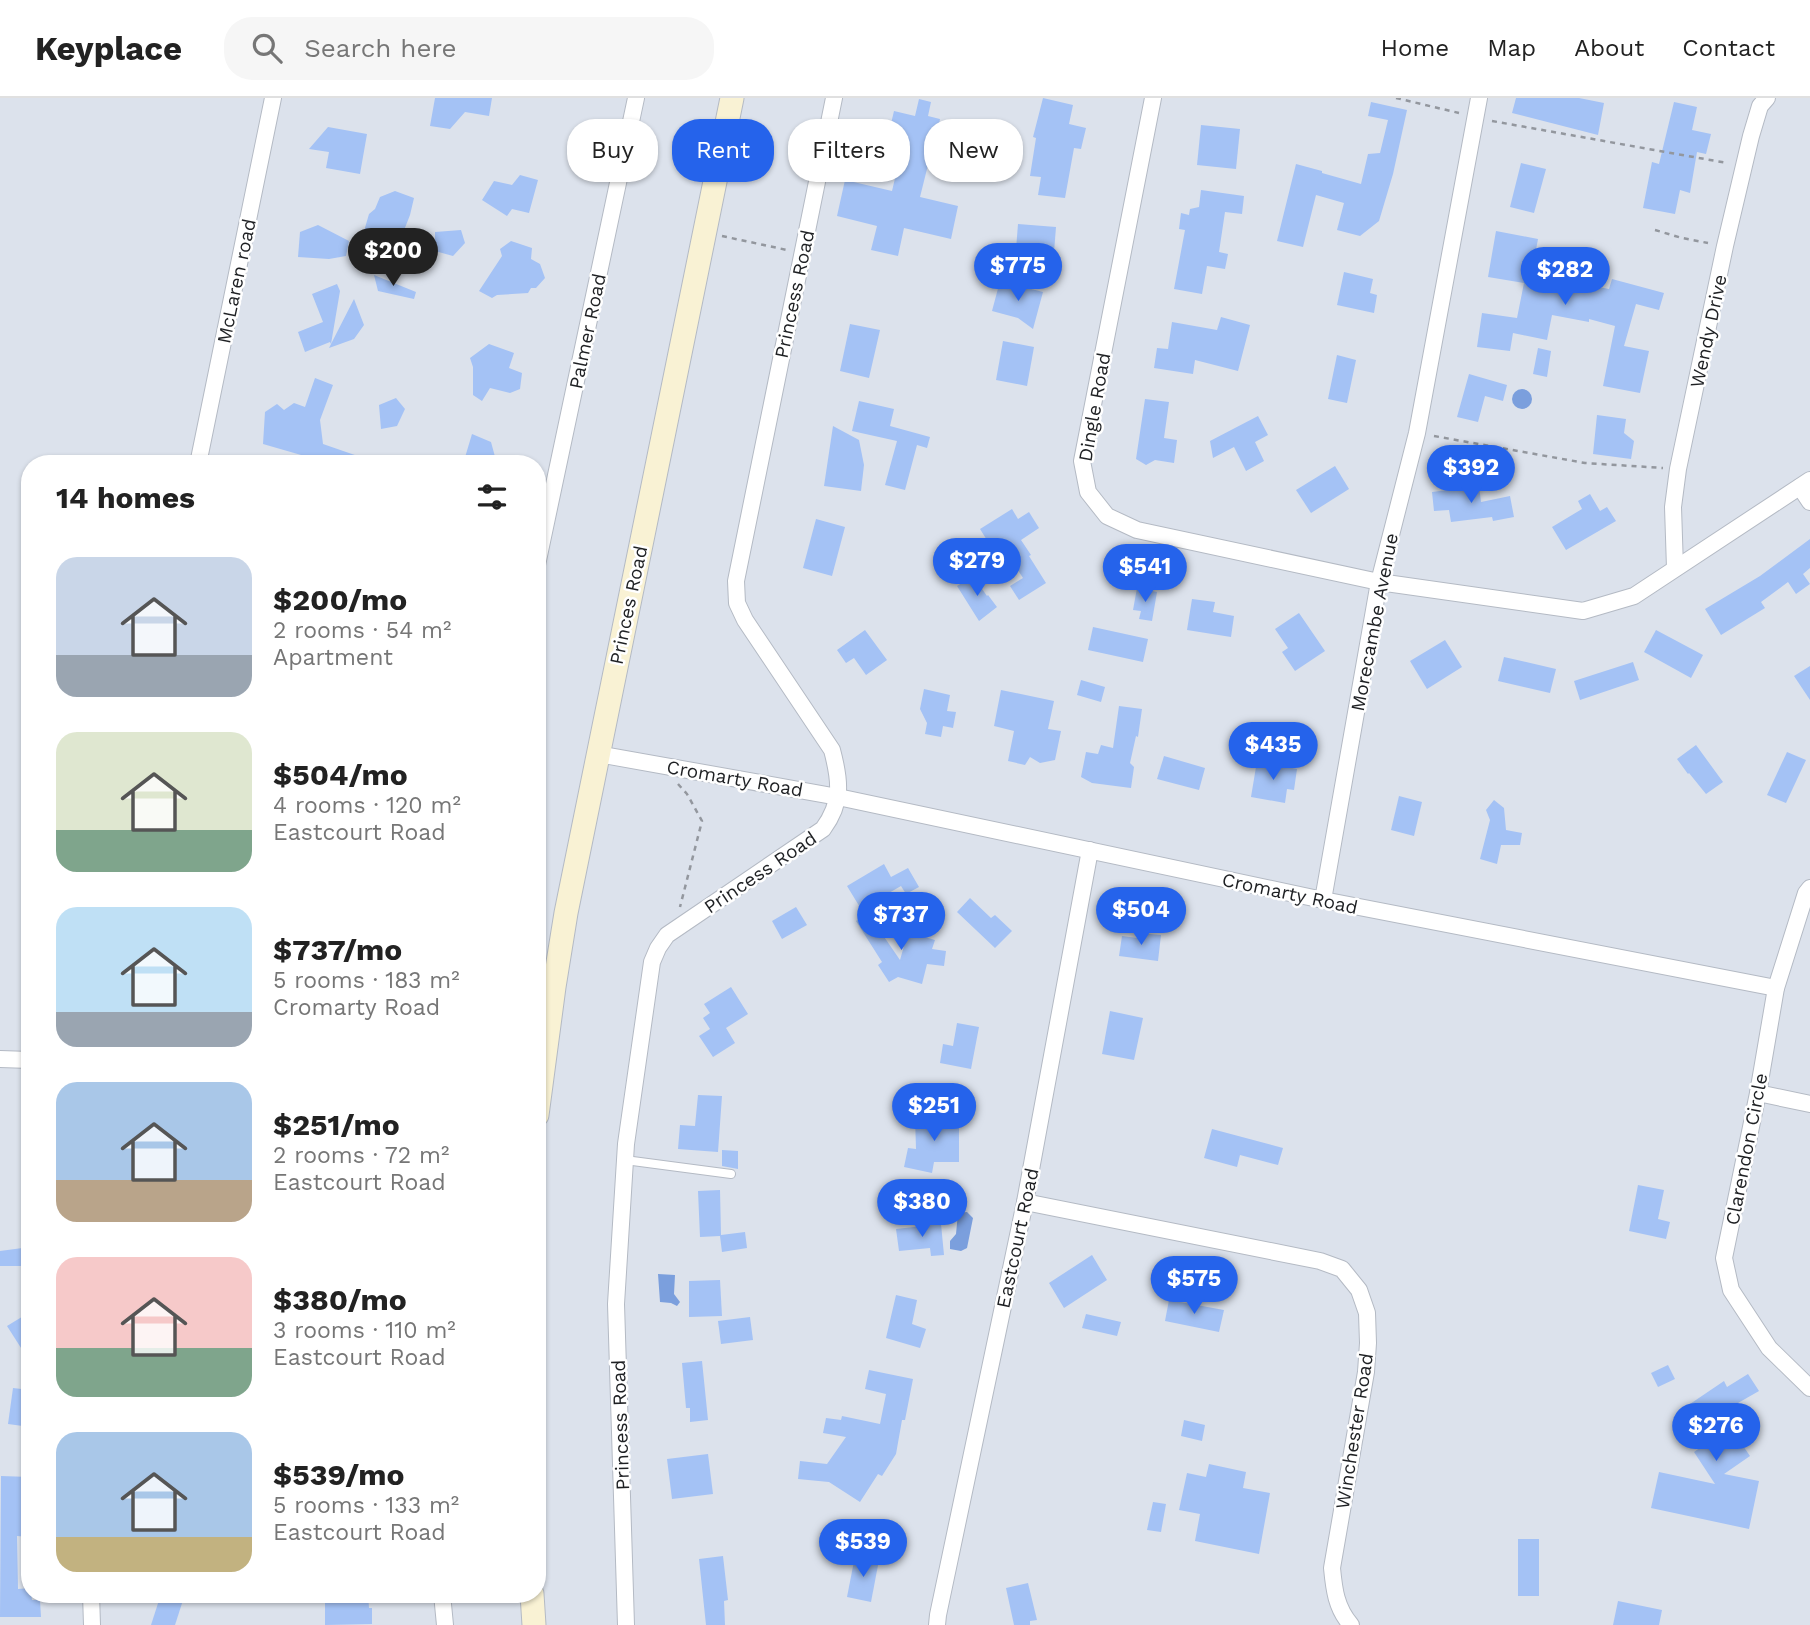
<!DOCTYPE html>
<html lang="en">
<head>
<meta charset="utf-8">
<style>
  :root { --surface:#fff; --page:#f6f6f6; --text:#222; --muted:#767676; --line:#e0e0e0; --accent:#2563eb }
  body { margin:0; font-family:"Work Sans",sans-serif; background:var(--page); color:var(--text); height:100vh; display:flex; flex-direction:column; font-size:26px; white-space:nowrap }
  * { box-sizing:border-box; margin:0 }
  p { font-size:23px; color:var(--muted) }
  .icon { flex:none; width:38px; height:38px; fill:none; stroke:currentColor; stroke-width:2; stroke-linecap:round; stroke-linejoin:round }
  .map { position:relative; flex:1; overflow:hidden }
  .side { position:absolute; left:21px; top:357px; width:525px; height:1148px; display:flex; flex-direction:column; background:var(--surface); border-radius:28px; box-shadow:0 2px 5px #0004 }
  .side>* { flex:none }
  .guide { position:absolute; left:567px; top:21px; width:665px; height:63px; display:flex; gap:14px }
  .price { position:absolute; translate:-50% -60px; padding:0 16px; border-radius:24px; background:var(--accent); color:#fff; font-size:23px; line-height:46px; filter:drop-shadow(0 2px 4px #0008) }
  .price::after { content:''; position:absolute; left:50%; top:42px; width:21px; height:16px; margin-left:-10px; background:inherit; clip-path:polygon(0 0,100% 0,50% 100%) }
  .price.on { background:#222; color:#fff }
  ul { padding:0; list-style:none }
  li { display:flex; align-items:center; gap:21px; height:175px; padding:0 35px }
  li span { display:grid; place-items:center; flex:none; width:196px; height:140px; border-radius:21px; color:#555 }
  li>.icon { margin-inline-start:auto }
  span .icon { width:84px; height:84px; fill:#fffc; stroke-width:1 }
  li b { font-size:30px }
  h2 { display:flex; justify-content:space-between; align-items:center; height:84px; padding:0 35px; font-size:30px }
  .tag { padding:0 24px; border-radius:28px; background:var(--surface); box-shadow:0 2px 5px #0004; font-size:24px; line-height:63px }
  .tag.on { background:var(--accent); color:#fff }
  header { display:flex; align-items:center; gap:42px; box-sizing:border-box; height:98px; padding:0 35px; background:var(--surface); border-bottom:2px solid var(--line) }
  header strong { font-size:33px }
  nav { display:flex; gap:38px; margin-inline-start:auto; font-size:24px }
  .search { width:490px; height:63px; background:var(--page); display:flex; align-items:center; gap:18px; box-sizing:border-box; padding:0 24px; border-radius:28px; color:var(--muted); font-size:26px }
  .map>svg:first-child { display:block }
</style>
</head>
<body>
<header>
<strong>Keyplace</strong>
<div class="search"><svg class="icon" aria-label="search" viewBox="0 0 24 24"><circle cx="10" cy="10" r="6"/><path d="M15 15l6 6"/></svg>Search here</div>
<nav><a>Home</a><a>Map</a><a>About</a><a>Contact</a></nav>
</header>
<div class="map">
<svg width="1810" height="1527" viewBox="0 0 1810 1527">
  <rect width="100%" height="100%" fill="#dce2ec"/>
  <g fill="#7b9fdd">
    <circle cx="1522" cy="301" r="10"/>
    <polygon points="967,1114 973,1120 967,1150 961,1153 950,1151 950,1143 956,1136 958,1115"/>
    <polygon points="658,1176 675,1177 674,1196 680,1204 677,1208 671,1205 660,1204"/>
  </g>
  <g fill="#a4c2f5">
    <polygon points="435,0 492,0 489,18 465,14 450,31 430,28"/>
    <polygon points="1043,0 1073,7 1069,26 1086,30 1081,51 1074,50 1065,100 1038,97 1041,79 1030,78 1036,40 1033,39"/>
    <polygon points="1516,0 1579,0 1604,5 1598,37 1512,15"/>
    <polygon points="919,1 931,4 928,18 940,21 938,31 959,36 953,60 931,55 920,99 958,108 951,141 904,130 898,158 871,152 877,128 837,118 845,82 892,93 905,38 889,34 894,13 915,18"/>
    <polygon points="1371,4 1407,12 1393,76 1379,123 1360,138 1337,132 1344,105 1316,97 1303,149 1277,143 1296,66 1322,73 1322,75 1361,86 1368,56 1380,55 1388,22 1368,18"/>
    <polygon points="1674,4 1697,9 1692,32 1711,36 1706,56 1697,54 1690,95 1680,92 1675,116 1643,110 1652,64 1659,66"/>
    <polygon points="1201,27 1240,31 1236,71 1197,67"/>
    <polygon points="328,29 367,36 360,76 326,70 329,54 309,51"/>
    <polygon points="1521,65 1546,71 1534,115 1510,109"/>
    <polygon points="520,77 538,82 529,115 512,111 507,118 482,102 494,83 512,87"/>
    <polygon points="1201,92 1244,98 1242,116 1225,114 1219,154 1228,156 1225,171 1207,168 1202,196 1174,191 1185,132 1179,131 1181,115 1189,117 1190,111 1199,109"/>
    <polygon points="395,93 414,100 410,117 401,140 401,148 377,152 385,136 362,140 369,116 375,111 380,99"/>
    <polygon points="1018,126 1056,129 1053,167 1015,164"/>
    <polygon points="318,127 349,143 346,158 329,161 298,159 300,134"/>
    <polygon points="461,132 465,145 453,158 435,153 435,134"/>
    <polygon points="1496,133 1538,141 1535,157 1567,163 1563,182 1609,191 1612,181 1664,195 1659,212 1636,206 1624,248 1649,253 1640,295 1603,288 1615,228 1589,221 1589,224 1552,217 1547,242 1513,235 1510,253 1477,249 1482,215 1517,220 1524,185 1488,179"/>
    <polygon points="511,143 532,150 531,161 540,166 545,180 536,190 531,190 528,195 497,197 492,200 479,193 502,158 500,151"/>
    <polygon points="1344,174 1373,181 1370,195 1377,197 1374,215 1337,207"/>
    <polygon points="374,177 416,194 414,201 378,193"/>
    <polygon points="1000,183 1043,194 1033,231 1018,220 992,213"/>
    <polygon points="337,186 340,193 331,246 354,201 364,227 354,241 329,250 331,246 330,244 305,254 298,234 323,224 312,196"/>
    <polygon points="1221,219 1250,227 1238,273 1195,262 1193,276 1154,270 1157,250 1168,251 1172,224 1217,232"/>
    <polygon points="850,226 880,232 869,280 840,273"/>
    <polygon points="1003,243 1034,249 1027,288 996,282"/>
    <polygon points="489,246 514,255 509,270 522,275 520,291 510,295 490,290 482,303 473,297 473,269 470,260"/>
    <polygon points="1538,250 1551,253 1547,279 1533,276"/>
    <polygon points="1337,257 1356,262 1347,305 1328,301"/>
    <polygon points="1469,276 1507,287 1503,303 1485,298 1478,324 1457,319"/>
    <polygon points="315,280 333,287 320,322 323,346 375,364 374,366 305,366 308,359 263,346 265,314 277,306 284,312 294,305 305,309"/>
    <polygon points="396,300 405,311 397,328 381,331 379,307"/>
    <polygon points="1145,301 1169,304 1164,340 1177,342 1174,365 1155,362 1146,367 1136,361"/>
    <polygon points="859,303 894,311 890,328 930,339 927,350 917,347 905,392 885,387 897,343 852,333"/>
    <polygon points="1597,317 1626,321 1624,335 1634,343 1631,361 1593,356"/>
    <polygon points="1258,318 1268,337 1255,344 1264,363 1246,373 1234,349 1213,360 1210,343"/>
    <polygon points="833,328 859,342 864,367 861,393 824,388"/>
    <polygon points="472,336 491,344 497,366 463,366"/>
    <polygon points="1335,368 1349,391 1311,415 1296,392"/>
    <polygon points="1479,388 1481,404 1510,398 1514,419 1493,423 1492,419 1451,424 1449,412 1434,413 1432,394"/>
    <polygon points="1590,396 1600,413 1607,409 1616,423 1566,452 1552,429 1582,411 1578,403"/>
    <polygon points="1012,411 1018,421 1029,414 1039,430 1021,442 1031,457 1029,458 1046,485 1019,502 1010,488 1023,480 998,442 990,447 980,431"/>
    <polygon points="816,421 845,429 832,478 803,470"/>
    <polygon points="1810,441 1810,470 1803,476 1810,486 1796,496 1788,484 1761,504 1765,510 1721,537 1705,511 1760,478"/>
    <polygon points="973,478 987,498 988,497 997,509 979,523 957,488"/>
    <polygon points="1137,490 1157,494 1152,523 1139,521 1141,513 1133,512"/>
    <polygon points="1192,501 1215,504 1213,514 1234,518 1231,539 1187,532"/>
    <polygon points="1299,515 1325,553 1295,573 1282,554 1288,550 1275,531"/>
    <polygon points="1093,529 1148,541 1143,564 1088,552"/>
    <polygon points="865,532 887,562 866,577 854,560 846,565 837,552"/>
    <polygon points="1656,532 1703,557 1691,580 1644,554"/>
    <polygon points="1445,542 1462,569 1427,591 1410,563"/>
    <polygon points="1504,559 1556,571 1550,595 1498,583"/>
    <polygon points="1633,564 1639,582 1580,602 1574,583"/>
    <polygon points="1810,568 1810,602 1794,578"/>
    <polygon points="1081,582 1105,589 1101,604 1077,597"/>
    <polygon points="924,591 950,597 947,613 956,614 953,630 943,628 941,639 925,636 927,625 920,611"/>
    <polygon points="1001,592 1054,603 1048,631 1061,633 1055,662 1040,665 1030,659 1025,667 1008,663 1014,633 994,628"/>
    <polygon points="1119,608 1142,611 1138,639 1136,638 1130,665 1134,669 1131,690 1092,685 1081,679 1086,654 1098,656 1101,647 1113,650"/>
    <polygon points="1696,647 1723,684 1706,696 1689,675 1688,676 1677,661"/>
    <polygon points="1787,654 1806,662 1786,705 1767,697"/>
    <polygon points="1164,658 1205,670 1199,692 1157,681"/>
    <polygon points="1257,663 1297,671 1294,692 1287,691 1285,705 1251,699"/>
    <polygon points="1399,698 1422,704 1414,738 1391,732"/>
    <polygon points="1494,702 1504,710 1506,732 1522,735 1520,747 1501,747 1497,766 1480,761 1490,722 1486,712"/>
    <polygon points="884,766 891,779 908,770 919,789 906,796 901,788 861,811 847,788"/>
    <polygon points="970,800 991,820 995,817 1012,833 995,850 957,814"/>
    <polygon points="796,809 807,827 782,841 772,823"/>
    <polygon points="874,811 884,826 878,830 900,862 908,834 935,842 932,851 946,853 944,868 927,866 922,886 898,879 889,884 878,867 882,864 856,823"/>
    <polygon points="1138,835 1161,837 1158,863 1119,858 1122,838 1137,840"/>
    <polygon points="731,889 748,916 726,930 735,945 713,959 699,938 710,931 703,920 710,915 704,906"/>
    <polygon points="1110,913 1143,920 1134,962 1102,956"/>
    <polygon points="957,925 979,929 971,971 940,965 943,946 953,948"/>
    <polygon points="698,997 722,998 718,1054 678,1051 680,1027 695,1028"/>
    <polygon points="959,1018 959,1064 934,1064 932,1075 904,1069 908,1050 916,1051 915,1019"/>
    <polygon points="1212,1031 1283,1050 1278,1067 1240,1057 1237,1069 1204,1060"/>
    <polygon points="722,1052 738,1053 738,1071 722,1068"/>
    <polygon points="1638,1087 1664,1092 1658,1121 1670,1124 1666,1141 1629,1133"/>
    <polygon points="720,1092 721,1137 745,1134 747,1150 722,1154 720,1138 700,1139 698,1093"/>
    <polygon points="941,1126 944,1157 931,1158 930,1150 899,1153 896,1131"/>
    <polygon points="30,1149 30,1168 0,1168 0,1153"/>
    <polygon points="1092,1157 1107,1182 1064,1210 1049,1185"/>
    <polygon points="720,1182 722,1218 689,1219 689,1183"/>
    <polygon points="896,1197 917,1202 912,1226 926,1231 920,1250 886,1240"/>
    <polygon points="1169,1202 1224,1212 1219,1234 1165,1223"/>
    <polygon points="30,1214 30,1264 7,1228"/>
    <polygon points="1086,1216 1121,1224 1117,1238 1082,1230"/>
    <polygon points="750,1219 753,1242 721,1246 718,1223"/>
    <polygon points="702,1263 708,1322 690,1324 690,1310 686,1310 682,1265"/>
    <polygon points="1668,1267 1675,1281 1658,1289 1651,1275"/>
    <polygon points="869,1272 913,1281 905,1322 902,1322 896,1356 882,1378 878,1376 860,1404 829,1384 798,1381 800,1363 827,1366 846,1339 823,1335 826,1320 841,1322 842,1318 880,1326 886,1296 865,1291"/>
    <polygon points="1748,1276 1759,1293 1738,1305 1755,1331 1739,1342 1750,1358 1724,1376 1759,1383 1749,1431 1651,1410 1659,1374 1715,1386 1694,1354 1714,1340 1690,1306 1724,1283 1727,1289"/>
    <polygon points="13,1290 30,1292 30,1329 8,1326"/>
    <polygon points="1184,1322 1205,1327 1202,1343 1181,1338"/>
    <polygon points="708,1356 713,1396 672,1401 667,1361"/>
    <polygon points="1209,1366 1246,1374 1243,1390 1270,1395 1259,1456 1195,1443 1200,1416 1179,1412 1187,1375 1206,1379"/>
    <polygon points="1,1378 30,1379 30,1439 17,1438 18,1491 30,1490 32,1502 40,1502 41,1519 0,1519"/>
    <polygon points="1153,1404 1166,1406 1161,1434 1147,1432"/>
    <rect x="1518" y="1441" width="21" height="57"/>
    <polygon points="723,1458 728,1502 724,1503 725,1527 706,1527 699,1461"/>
    <polygon points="855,1458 879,1462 871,1504 847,1499"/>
    <polygon points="1028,1485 1037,1522 1030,1523 1030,1527 1014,1527 1006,1490"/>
    <polygon points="161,1496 185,1496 175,1527 151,1527"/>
    <polygon points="325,1496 368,1496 369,1510 372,1510 372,1526 325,1527"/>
    <polygon points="1618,1503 1662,1512 1659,1527 1613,1527"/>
  </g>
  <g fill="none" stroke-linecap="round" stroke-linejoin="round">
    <defs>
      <polyline id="service" points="625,1062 731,1076"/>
      <g id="minor">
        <polyline points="1153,0 1082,363 1088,394 1107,418 1137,432 1379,484 1583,513 1634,498 1810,382"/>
        <polyline points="198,366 273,0"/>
        <polyline points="1800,389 1810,404"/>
        <polyline points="537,467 636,0"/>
        <polyline points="1675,470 1673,409 1678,371 1725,148 1751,38 1760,8 1767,0"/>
        <polyline points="598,656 838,699 1323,802 1776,890"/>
        <polyline points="1810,790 1806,795 1776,890 1758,995 1724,1160 1731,1192 1769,1250 1810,1290"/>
        <polyline points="1323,802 1379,484 1417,335 1479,0"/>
        <polyline points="0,961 30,962"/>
        <polyline points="1758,995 1810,1006"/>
        <path d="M1025 1104 1320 1163 1342 1171 1359 1192 1367 1215 1368 1245 1366 1274 1332 1470C1334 1491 1336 1510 1351 1527"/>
        <polyline points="91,1496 92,1527"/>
        <polyline points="442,1496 445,1527"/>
        <path d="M626 1527 616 1206 626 1046 652 864 658 850 667 837 823 731C843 704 840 682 832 652L745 522 737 505 736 483 834 0"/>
        <polyline points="937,1527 938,1517 1025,1104 1090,752"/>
      </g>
      <g id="secondary">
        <polyline points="537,1017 554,889 566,815 732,0"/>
        <polyline points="532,1496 534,1527"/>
      </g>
    </defs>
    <use href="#service" stroke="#b4bac4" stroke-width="10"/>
    <use href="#minor" stroke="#b4bac4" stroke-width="18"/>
    <use href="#secondary" stroke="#b4bac4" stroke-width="25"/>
    <g stroke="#93979e" stroke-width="2.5" stroke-dasharray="5 5" stroke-linecap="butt">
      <polyline points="1396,0 1459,15"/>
      <polyline points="1492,23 1727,65"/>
      <polyline points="1655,132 1682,140 1708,145"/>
      <polyline points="722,138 787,152"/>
      <polyline points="1434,338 1585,365 1663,370"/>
      <polyline points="678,686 687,696 702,723 680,809"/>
    </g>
    <use href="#service" stroke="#fff" stroke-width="8"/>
    <use href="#minor" stroke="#fff" stroke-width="16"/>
    <use href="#secondary" stroke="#f9f2d4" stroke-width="23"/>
  </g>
  <g text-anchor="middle" stroke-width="5" stroke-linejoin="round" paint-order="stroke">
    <g font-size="19" fill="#1e2023" stroke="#fff">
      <text transform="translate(236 183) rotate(-78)" y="7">McLaren road</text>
      <text transform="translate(794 196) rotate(-78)" y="7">Princess Road</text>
      <text transform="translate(587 233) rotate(-78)" y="7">Palmer Road</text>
      <text transform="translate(1708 233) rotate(-78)" y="7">Wendy Drive</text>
      <text transform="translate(1094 309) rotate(-80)" y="7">Dingle Road</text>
      <text transform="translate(628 507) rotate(-78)" y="7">Princes Road</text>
      <text transform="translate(1374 524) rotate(-79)" y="7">Morecambe Avenue</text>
      <text transform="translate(735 680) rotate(10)" y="7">Cromarty Road</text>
      <text transform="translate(760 774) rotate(-34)" y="7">Princess Road</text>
      <text transform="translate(1290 795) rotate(12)" y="7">Cromarty Road</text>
      <text transform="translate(1746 1051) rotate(-79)" y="7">Clarendon Circle</text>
      <text transform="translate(1017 1140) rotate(-78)" y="7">Eastcourt Road</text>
      <text transform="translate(620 1327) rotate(-92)" y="7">Princess Road</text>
      <text transform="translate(1354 1333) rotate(-81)" y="7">Winchester Road</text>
    </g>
  </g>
</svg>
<b class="price on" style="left:393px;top:190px">$200</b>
<b class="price" style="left:1018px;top:205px">$775</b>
<b class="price" style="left:1565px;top:209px">$282</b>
<b class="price" style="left:1471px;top:407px">$392</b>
<b class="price" style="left:977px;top:500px">$279</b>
<b class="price" style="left:1145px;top:506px">$541</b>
<b class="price" style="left:1273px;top:684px">$435</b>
<b class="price" style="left:1141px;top:849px">$504</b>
<b class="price" style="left:901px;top:854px">$737</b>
<b class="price" style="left:934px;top:1045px">$251</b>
<b class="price" style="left:922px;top:1141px">$380</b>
<b class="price" style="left:1194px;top:1218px">$575</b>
<b class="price" style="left:1716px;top:1365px">$276</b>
<b class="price" style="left:863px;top:1481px">$539</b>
<div class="guide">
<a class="tag">Buy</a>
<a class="tag on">Rent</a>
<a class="tag">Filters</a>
<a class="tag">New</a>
</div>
<section class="side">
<h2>14 homes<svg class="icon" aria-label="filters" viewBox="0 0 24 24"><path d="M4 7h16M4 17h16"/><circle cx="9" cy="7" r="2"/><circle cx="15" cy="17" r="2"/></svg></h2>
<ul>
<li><span style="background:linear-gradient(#c9d6e8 70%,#9aa5b1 0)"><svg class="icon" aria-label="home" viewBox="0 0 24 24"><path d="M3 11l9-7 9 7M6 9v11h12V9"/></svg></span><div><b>$200/mo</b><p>2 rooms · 54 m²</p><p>Apartment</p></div></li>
<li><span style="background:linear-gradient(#dfe7d0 70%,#7fa58c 0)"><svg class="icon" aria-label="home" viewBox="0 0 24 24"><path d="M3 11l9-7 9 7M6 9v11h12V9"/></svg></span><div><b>$504/mo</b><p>4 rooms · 120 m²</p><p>Eastcourt Road</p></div></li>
<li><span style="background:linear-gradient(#bfe0f5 75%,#9aa5b1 0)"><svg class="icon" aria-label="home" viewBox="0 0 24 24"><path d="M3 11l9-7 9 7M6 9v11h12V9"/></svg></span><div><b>$737/mo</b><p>5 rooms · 183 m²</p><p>Cromarty Road</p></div></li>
<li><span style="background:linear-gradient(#a9c7e8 70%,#b9a48a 0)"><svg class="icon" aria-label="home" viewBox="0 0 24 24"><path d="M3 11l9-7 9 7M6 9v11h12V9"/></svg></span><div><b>$251/mo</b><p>2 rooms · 72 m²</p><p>Eastcourt Road</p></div></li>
<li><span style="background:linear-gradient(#f6c9c9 65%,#7fa58c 0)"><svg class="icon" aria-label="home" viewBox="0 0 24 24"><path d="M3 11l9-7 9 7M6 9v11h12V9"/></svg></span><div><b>$380/mo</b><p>3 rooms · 110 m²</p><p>Eastcourt Road</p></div></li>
<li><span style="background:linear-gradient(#a9c7e8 75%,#c2b280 0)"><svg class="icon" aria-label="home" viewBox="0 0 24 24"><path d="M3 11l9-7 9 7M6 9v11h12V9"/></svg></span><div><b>$539/mo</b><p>5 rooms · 133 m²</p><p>Eastcourt Road</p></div></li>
</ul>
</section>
</div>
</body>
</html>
